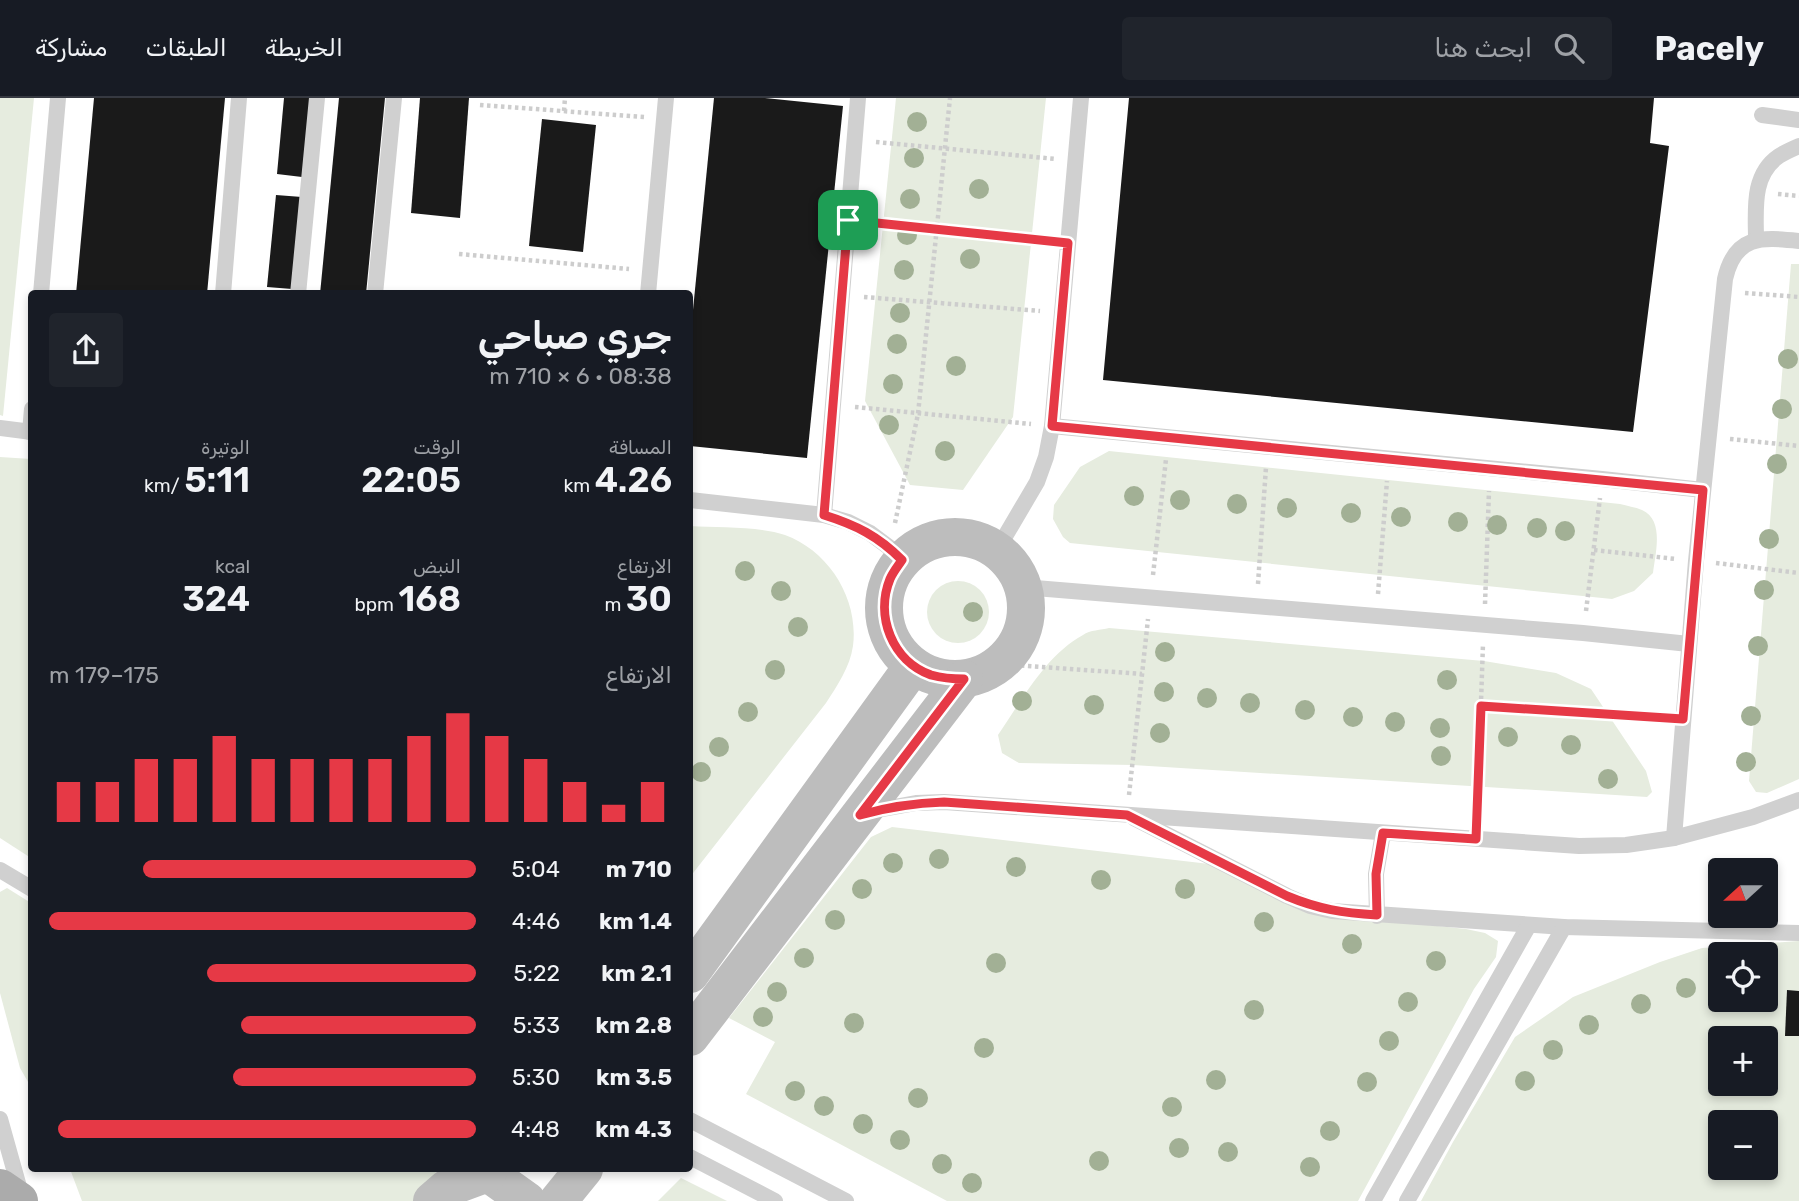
<!DOCTYPE html>
<html lang="ar">
<meta charset="utf-8">
<style>
:root{--surface:#171b24;--page:#20242c;--text:#f1f3f6;--muted:#9ea1a6;--line:#363941;--accent:#e63946}
body{margin:0;font-family:Rubik,"Noto Naskh Arabic",sans-serif;background:var(--page);color:var(--text);direction:rtl;height:100vh;display:flex;flex-direction:column;font-size:26px;white-space:nowrap}
*{box-sizing:border-box;margin:0}
p{font-size:23px;color:var(--muted)}
.icon{flex:none;width:38px;height:38px;fill:none;stroke:currentColor;stroke-width:2;stroke-linecap:round;stroke-linejoin:round}
.map{position:relative;flex:1;overflow:hidden;direction:ltr}
.details{position:absolute;left:28px;top:192px;width:665px;height:882px;display:flex;flex-direction:column;background:var(--surface);border-radius:7px;box-shadow:0 4px 10px #0003;direction:rtl}
.details>*{flex:none}
.needle{width:46px;rotate:249deg}
.fabs{position:absolute;left:1708px;top:760px;display:grid;gap:14px}
.fabs a{display:grid;place-items:center;width:70px;height:70px;border-radius:7px;background:var(--surface);box-shadow:0 4px 10px #0003;font-size:35px}
.pin{position:absolute;display:grid;place-items:center;width:60px;height:60px;color:#fff;margin:-30px;border-radius:14px;box-shadow:0 4px 10px #0006}
.round{display:grid;place-items:center;flex:none;width:74px;height:74px;border-radius:7px;background:var(--page)}
.head{display:flex;align-items:center;justify-content:space-between;height:119px;padding:0 21px}
h1{font-size:38px;font-weight:600;line-height:52px}
.metrics{display:grid;grid-template-columns:repeat(3,1fr);gap:10px;height:119px;padding:7px 21px}
.metrics div{display:grid;align-content:center}
.metrics b{font-size:35px;font-weight:600}
.metrics small{font-size:19px;font-weight:400}
.metrics p{font-size:19px}
.chart{height:196px;padding:14px 21px}
.chart p{display:flex;justify-content:space-between}
.chart svg{width:100%;height:126px;margin-top:7px;stroke:var(--accent);stroke-width:6}
ul{padding:0 21px;list-style:none;font-size:23px}
li{display:grid;grid-template-columns:112px 84px 1fr;align-items:center;height:52px}
li i{height:18px;border-radius:9px;background:var(--accent)}
header{display:flex;align-items:center;gap:42px;box-sizing:border-box;height:98px;padding:0 35px;background:var(--surface);border-bottom:2px solid var(--line)}
header strong{font-size:33px}
nav{display:flex;gap:38px;margin-inline-start:auto;font-size:24px}
.search{width:490px;height:63px;background:var(--page);display:flex;align-items:center;gap:18px;box-sizing:border-box;padding:0 24px;border-radius:7px;color:var(--muted);font-size:26px}
.map>svg:first-child{display:block}
</style>
<header>
<strong>Pacely</strong>
<div class="search"><svg class="icon" aria-label="search" viewBox="0 0 24 24"><circle cx="10" cy="10" r="6"/><path d="M15 15l6 6"/></svg>ابحث هنا</div>
<nav><a>الخريطة</a><a>الطبقات</a><a>مشاركة</a></nav>
</header>
<div class="map">
<svg width="1799" height="1103" viewBox="0 0 1799 1103">
<rect width="100%" height="100%" fill="#fff"/>
<g fill="#e6ecdf" fill-rule="evenodd">
<path d="M0,0H34L3,318L0,317Z"/>
<path d="M896,0H1046L1013,319L963,392L910,387L865,303Z"/>
<path d="M1791,166H1799V681L1767,695L1756,694L1749,683Z"/>
<path d="M1109,353L1620,406C1627,408 1635,409 1642,412C1665,422 1655,457 1653,475L1634,493L1612,501L1070,445L1063,439L1053,421L1054,407L1080,369Z"/>
<path d="M0,359L31,361V760L0,740Z"/>
<path d="M690,428C718,430 759,428 785,437C829,453 859,501 853,548C850,569 837,588 826,605L690,779Z"/>
<circle cx="958" cy="514" r="31"/>
<path d="M1109,530L1484,563L1556,575L1591,591L1646,673L1652,694L1647,699L1133,667L1019,665L1002,655L998,637C1021,603 1046,557 1083,537C1090,532 1101,532 1109,530Z"/>
<path d="M892,729L1218,767L1353,819L1466,831L1485,835L1498,843L1496,859L1474,891L1358,1103H947L746,996L775,944L729,920L871,739Z"/>
<path d="M7,790L31,805V989L20,970L0,895V794Z"/>
<path d="M1799,843V1103H1421L1453,1044L1515,939L1573,899L1660,864L1702,850ZM1720,856H1766V901H1720ZM1720,940H1766V985H1720ZM1720,1024H1766V1069H1720Z"/>
<path d="M70,1071H438L418,1103H82Z"/>
<path d="M681,1080L727,1103H658Z"/>
</g>
<g fill="#1a1a1a">
<path d="M94,0H225L207,196H76Z"/>
<path d="M284,0H310L302,79L277,76Z"/>
<path d="M339,0H385L366,196H320Z"/>
<path d="M420,0H469L460,120L411,115Z"/>
<path d="M714,0H765L843,8L807,360L690,348V242Z"/>
<path d="M1129,0H1654L1650,45L1669,48L1633,334L1103,282Z"/>
<path d="M542,21L596,27L583,154L529,148Z"/>
<path d="M276,97L302,99L292,191L267,189Z"/>
<path d="M1787,892L1799,893V938H1785Z"/>
</g>
<g fill="none" stroke-linecap="round" stroke-linejoin="round">
<g stroke="#cdcdcd" stroke-width="4.5" stroke-dasharray="3.5 3.5" stroke-linecap="butt">
<path d="M480,7L644,19"/>
<path d="M564,13L565,0"/>
<path d="M876,44L1056,61"/>
<path d="M1778,96L1799,98"/>
<path d="M870,124L1049,143"/>
<path d="M459,156L629,171"/>
<path d="M1745,195L1799,199"/>
<path d="M864,199L1040,213"/>
<path d="M855,309L1031,326"/>
<path d="M1730,341L1799,348"/>
<path d="M895,425L918,316L950,0"/>
<path d="M1594,452L1676,461"/>
<path d="M1716,465L1799,475"/>
<path d="M1153,477L1166,361"/>
<path d="M1258,486L1266,369"/>
<path d="M1378,496L1387,383"/>
<path d="M1485,506L1489,393"/>
<path d="M1586,513L1600,400"/>
<path d="M1000,566L1142,576"/>
<path d="M1481,608L1662,620"/>
<path d="M1129,697L1148,521"/>
<path d="M1477,720L1483,546"/>
</g>
<g stroke="#d0d0d0" stroke-width="16">
<path d="M1762,17L1799,22"/>
<path d="M1756,142C1756,113 1751,77 1779,58C1785,54 1792,51 1799,48"/>
<path d="M41,196L58,0"/>
<path d="M223,196L239,0"/>
<path d="M298,196L317,0"/>
<path d="M375,196L394,0"/>
<path d="M648,196L666,0"/>
<path d="M1052,328L1602,381L1703,392"/>
<path d="M0,330L32,334"/>
<path d="M30,334L32,311"/>
<path d="M690,402L824,417L848,424L870,435L890,450L902,462"/>
<path d="M824,417L858,0"/>
<path d="M997,452L1037,384L1046,359L1052,328L1081,0"/>
<path d="M1023,489L1583,535L1689,546"/>
<path d="M872,713L916,705L944,704L1579,748L1626,747L1674,740L1753,719L1799,702"/>
<path d="M1134,720L1287,798L1310,808L1332,813L1564,829L1799,835"/>
<path d="M1674,740L1696,463L1725,181C1735,137 1761,139 1799,143"/>
<path d="M0,772L32,791"/>
<path d="M1377,818L1376,776L1383,735"/>
<path d="M0,1021L21,1096"/>
<path d="M690,1022L846,1103"/>
<path d="M690,1059L775,1103"/>
<path d="M1373,1103L1529,827"/>
<path d="M1407,1103L1564,829"/>
</g>
<g stroke="#bdbdbd" stroke-width="38">
<circle cx="955" cy="510" r="71"/>
<path d="M690,876L913,568"/>
<path d="M690,939L964,581"/>
<path d="M488,1075L527,1103"/>
<path d="M432,1103L447,1090L488,1075"/>
<path d="M558,1103L584,1071"/>
</g>
<path stroke="#ababab" stroke-width="38" d="M0,1090L19,1103"/>
</g>
<g fill="#a2b095">
<circle cx="917" cy="24" r="10"/>
<circle cx="914" cy="60" r="10"/>
<circle cx="979" cy="91" r="10"/>
<circle cx="910" cy="101" r="10"/>
<circle cx="907" cy="137" r="10"/>
<circle cx="970" cy="161" r="10"/>
<circle cx="904" cy="172" r="10"/>
<circle cx="900" cy="215" r="10"/>
<circle cx="897" cy="246" r="10"/>
<circle cx="1788" cy="261" r="10"/>
<circle cx="956" cy="268" r="10"/>
<circle cx="893" cy="286" r="10"/>
<circle cx="1782" cy="311" r="10"/>
<circle cx="889" cy="327" r="10"/>
<circle cx="945" cy="353" r="10"/>
<circle cx="1777" cy="366" r="10"/>
<circle cx="1134" cy="398" r="10"/>
<circle cx="1180" cy="402" r="10"/>
<circle cx="1237" cy="406" r="10"/>
<circle cx="1287" cy="410" r="10"/>
<circle cx="1351" cy="415" r="10"/>
<circle cx="1401" cy="419" r="10"/>
<circle cx="1458" cy="424" r="10"/>
<circle cx="1497" cy="427" r="10"/>
<circle cx="1537" cy="430" r="10"/>
<circle cx="1565" cy="433" r="10"/>
<circle cx="1769" cy="441" r="10"/>
<circle cx="745" cy="473" r="10"/>
<circle cx="1764" cy="492" r="10"/>
<circle cx="781" cy="493" r="10"/>
<circle cx="973" cy="514" r="10"/>
<circle cx="798" cy="529" r="10"/>
<circle cx="1758" cy="548" r="10"/>
<circle cx="1165" cy="554" r="10"/>
<circle cx="775" cy="572" r="10"/>
<circle cx="1447" cy="582" r="10"/>
<circle cx="1164" cy="594" r="10"/>
<circle cx="1207" cy="600" r="10"/>
<circle cx="1022" cy="603" r="10"/>
<circle cx="1250" cy="605" r="10"/>
<circle cx="1094" cy="607" r="10"/>
<circle cx="1305" cy="612" r="10"/>
<circle cx="748" cy="614" r="10"/>
<circle cx="1751" cy="618" r="10"/>
<circle cx="1353" cy="619" r="10"/>
<circle cx="1395" cy="624" r="10"/>
<circle cx="1440" cy="630" r="10"/>
<circle cx="1160" cy="635" r="10"/>
<circle cx="1508" cy="639" r="10"/>
<circle cx="1571" cy="647" r="10"/>
<circle cx="719" cy="649" r="10"/>
<circle cx="1441" cy="658" r="10"/>
<circle cx="1746" cy="664" r="10"/>
<circle cx="701" cy="674" r="10"/>
<circle cx="1608" cy="681" r="10"/>
<circle cx="939" cy="761" r="10"/>
<circle cx="893" cy="765" r="10"/>
<circle cx="1016" cy="769" r="10"/>
<circle cx="1101" cy="782" r="10"/>
<circle cx="862" cy="791" r="10"/>
<circle cx="1185" cy="791" r="10"/>
<circle cx="835" cy="822" r="10"/>
<circle cx="1264" cy="824" r="10"/>
<circle cx="1352" cy="846" r="10"/>
<circle cx="804" cy="860" r="10"/>
<circle cx="1436" cy="863" r="10"/>
<circle cx="996" cy="865" r="10"/>
<circle cx="1686" cy="890" r="10"/>
<circle cx="777" cy="894" r="10"/>
<circle cx="1408" cy="904" r="10"/>
<circle cx="1641" cy="906" r="10"/>
<circle cx="1254" cy="912" r="10"/>
<circle cx="763" cy="919" r="10"/>
<circle cx="854" cy="925" r="10"/>
<circle cx="1589" cy="927" r="10"/>
<circle cx="1389" cy="943" r="10"/>
<circle cx="984" cy="950" r="10"/>
<circle cx="1553" cy="952" r="10"/>
<circle cx="1216" cy="982" r="10"/>
<circle cx="1525" cy="983" r="10"/>
<circle cx="1367" cy="984" r="10"/>
<circle cx="795" cy="993" r="10"/>
<circle cx="918" cy="1000" r="10"/>
<circle cx="824" cy="1008" r="10"/>
<circle cx="1172" cy="1009" r="10"/>
<circle cx="863" cy="1026" r="10"/>
<circle cx="1330" cy="1033" r="10"/>
<circle cx="900" cy="1042" r="10"/>
<circle cx="1179" cy="1050" r="10"/>
<circle cx="1228" cy="1054" r="10"/>
<circle cx="1099" cy="1063" r="10"/>
<circle cx="942" cy="1066" r="10"/>
<circle cx="1310" cy="1069" r="10"/>
<circle cx="972" cy="1085" r="10"/>
</g>
<g fill="none" stroke-linecap="round" stroke-linejoin="round">
<g stroke="#fff" stroke-width="14">
<path id="route" d="M848,122L1068,145L1052,328L1703,392L1683,621L1481,608L1476,741L1383,735L1376,776L1377,817C1343,815 1318,811 1287,798L1127,717L944,704C915,705 888,709 860,717L964,581C952,581 942,580 931,577C892,563 875,518 890,481C893,474 898,468 902,462C878,438 856,427 824,417Z"/>
</g>
<use href="#route" stroke="#e63946" stroke-width="9"/>
</g>
</svg>
<div class="fabs">
<a><svg class="needle" viewBox="-14 -14 28 28"><path d="M0-13l5 13h-10z" fill="#e53935"/><path d="M0 13l5-13h-10z" fill="#9ea1a6"/></svg></a>
<a><svg class="icon" aria-label="locate" viewBox="0 0 24 24"><circle cx="12" cy="12" r="6"/><path d="M12 2v4M12 18v4M2 12h4M18 12h4"/></svg></a>
<a>+</a>
<a>−</a>
</div>
<div class="pin" style="left:848px;top:122px;background:#1e9e55"><svg class="icon" aria-label="arrive" viewBox="0 0 24 24"><path d="M6 21V4h12l-3 4 3 4H6"/></svg></div>
<section class="details">
<div class="head"><div><h1>جري صباحي</h1><p>08:38 · 6 × 710 m</p></div><a class="round"><svg class="icon" aria-label="share" viewBox="0 0 24 24"><path d="M12 15V3M7 8l5-5 5 5M5 13v7h14v-7"/></svg></a></div>
<div class="metrics">
<div><p>المسافة</p><b>4.26<small> km</small></b></div>
<div><p>الوقت</p><b>22:05</b></div>
<div><p>الوتيرة</p><b>5:11<small> /km</small></b></div>
</div>
<div class="metrics">
<div><p>الارتفاع</p><b>30<small> m</small></b></div>
<div><p>النبض</p><b>168<small> bpm</small></b></div>
<div><p>kcal</p><b>324</b></div>
</div>
<div class="chart"><p><span>الارتفاع</span>175–179 m</p>
<svg viewBox="0 0 160 44" preserveAspectRatio="none"><path d="M5 44V30M15 44V30M25 44V22M35 44V22M45 44V14M55 44V22M65 44V22M75 44V22M85 44V22M95 44V14M105 44V6M115 44V14M125 44V22M135 44V30M145 44V38M155 44V30"/></svg>
</div>
<ul>
<li><b>710 m</b>5:04<i style="width:78%"></i></li>
<li><b>1.4 km</b>4:46<i style="width:100%"></i></li>
<li><b>2.1 km</b>5:22<i style="width:63%"></i></li>
<li><b>2.8 km</b>5:33<i style="width:55%"></i></li>
<li><b>3.5 km</b>5:30<i style="width:57%"></i></li>
<li><b>4.3 km</b>4:48<i style="width:98%"></i></li>
</ul>
</section>
</div>
